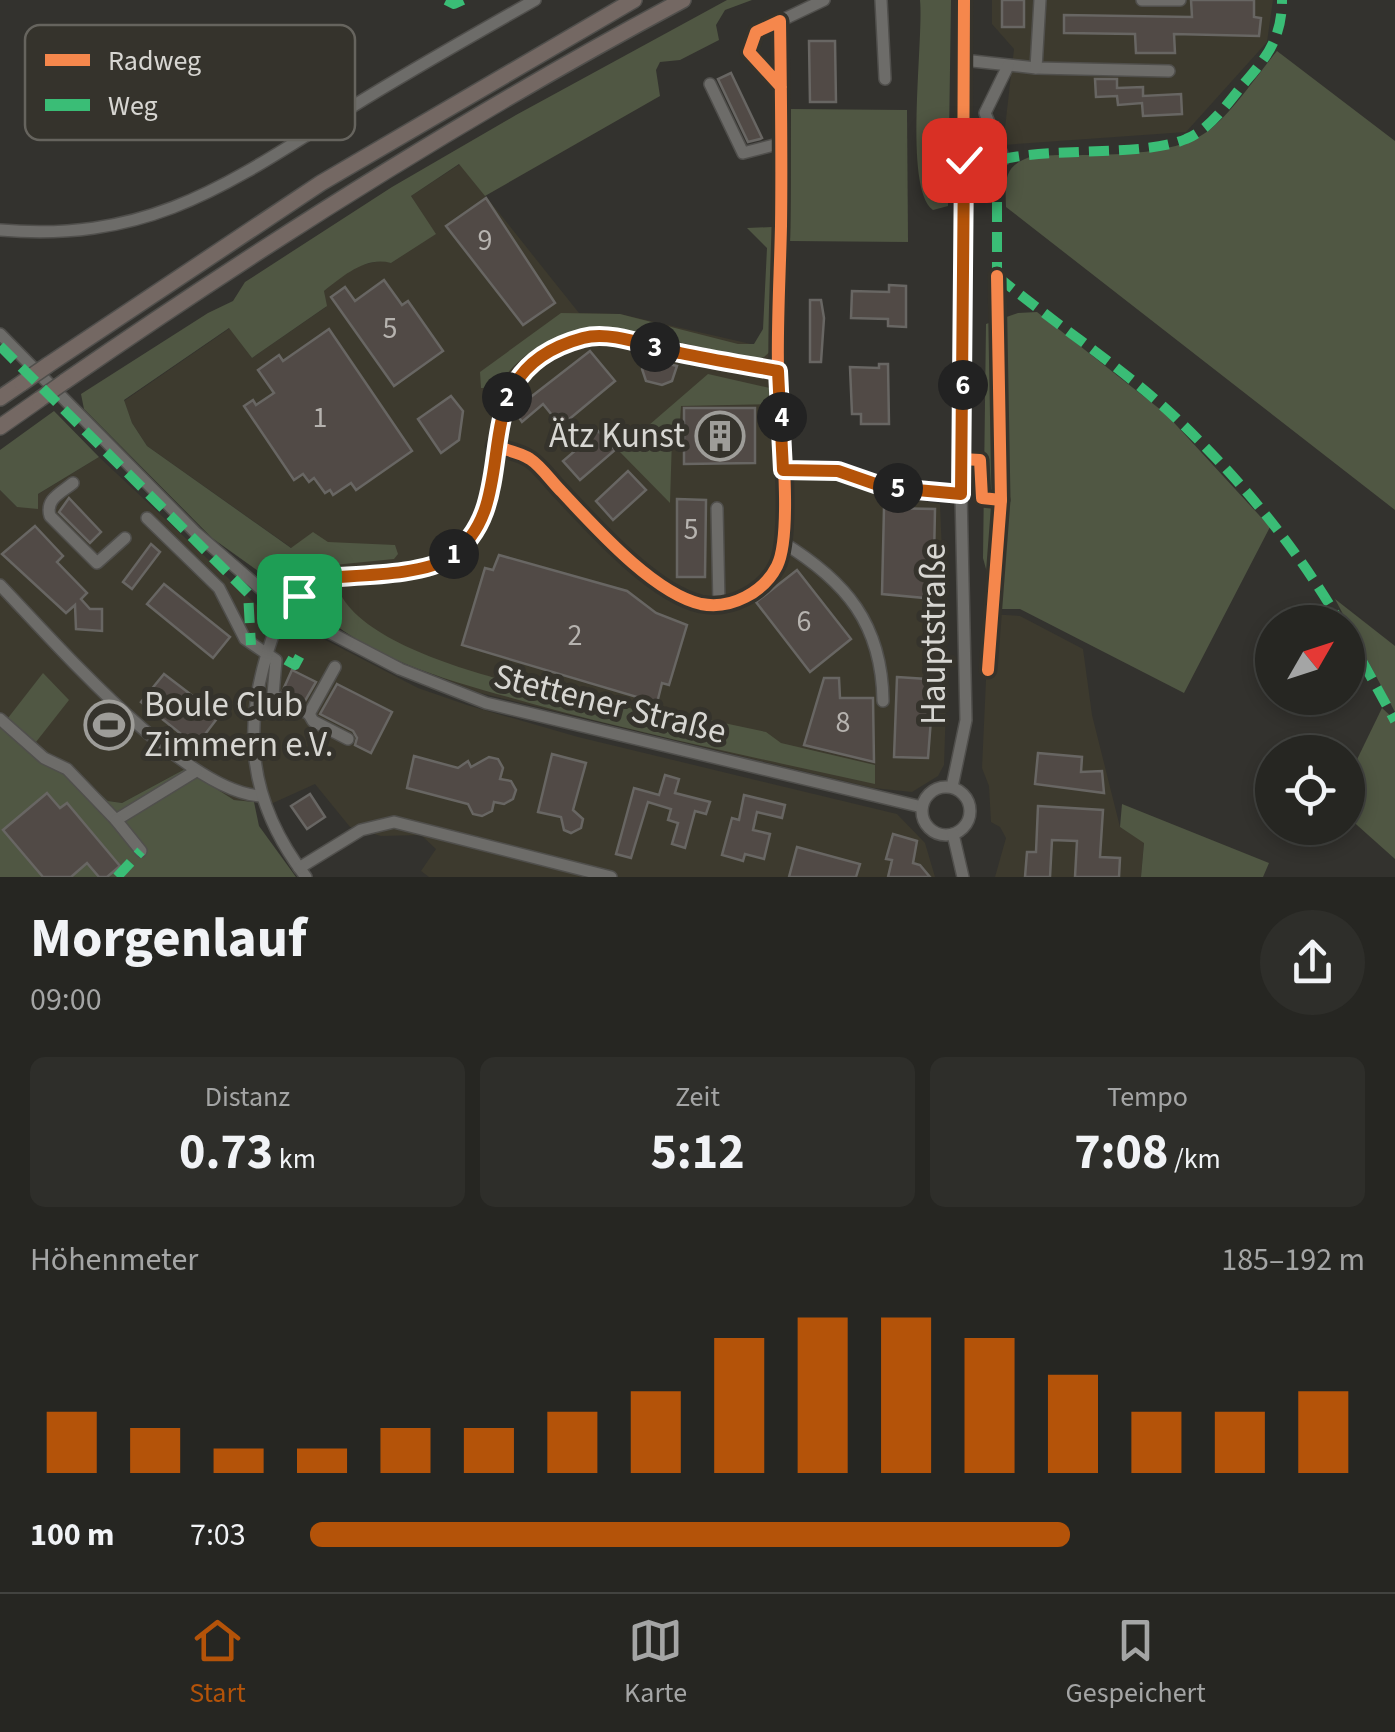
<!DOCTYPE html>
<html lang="de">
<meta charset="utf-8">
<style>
:root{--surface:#262622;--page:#2e2e2a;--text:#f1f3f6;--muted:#a4a5a5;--line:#424340;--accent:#b45309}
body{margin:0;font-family:"Source Sans 3",sans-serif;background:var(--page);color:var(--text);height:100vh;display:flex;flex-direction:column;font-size:38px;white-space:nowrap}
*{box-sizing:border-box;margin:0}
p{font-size:32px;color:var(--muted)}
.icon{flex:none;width:55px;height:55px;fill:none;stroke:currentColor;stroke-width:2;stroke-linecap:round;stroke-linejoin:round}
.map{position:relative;height:877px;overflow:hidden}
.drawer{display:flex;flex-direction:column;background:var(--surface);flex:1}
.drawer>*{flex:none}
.needle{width:65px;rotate:51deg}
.buttons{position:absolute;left:1255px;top:605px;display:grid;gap:20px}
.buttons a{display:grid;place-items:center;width:110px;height:110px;border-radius:50%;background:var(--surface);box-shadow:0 5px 15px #0003,0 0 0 2px var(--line);font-size:50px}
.pin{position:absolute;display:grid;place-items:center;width:85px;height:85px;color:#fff;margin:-42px;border-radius:20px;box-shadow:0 5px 15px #0006}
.km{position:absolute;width:50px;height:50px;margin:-25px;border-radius:50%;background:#222;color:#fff;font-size:28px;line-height:50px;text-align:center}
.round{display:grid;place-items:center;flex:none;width:105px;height:105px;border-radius:52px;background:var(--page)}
.head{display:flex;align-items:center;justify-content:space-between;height:170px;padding:0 30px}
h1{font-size:55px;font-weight:700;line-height:75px}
.stats{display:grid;grid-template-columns:repeat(3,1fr);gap:15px;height:170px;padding:10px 30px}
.stats div{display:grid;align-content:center;border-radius:15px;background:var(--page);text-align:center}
.stats b{font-size:50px;font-weight:700}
.stats small{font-size:28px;font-weight:400}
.stats p{font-size:28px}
.chart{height:280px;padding:20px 30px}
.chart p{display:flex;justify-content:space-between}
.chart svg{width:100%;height:180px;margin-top:10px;stroke:var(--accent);stroke-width:6}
ul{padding:0 30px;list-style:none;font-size:32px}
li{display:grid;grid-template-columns:160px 120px 1fr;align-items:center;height:75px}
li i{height:25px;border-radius:12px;background:var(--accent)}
.dock{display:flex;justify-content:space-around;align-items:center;height:140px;border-top:2px solid var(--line);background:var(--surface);font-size:28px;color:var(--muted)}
.dock a{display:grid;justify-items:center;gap:5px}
.dock .active{color:var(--accent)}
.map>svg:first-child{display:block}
</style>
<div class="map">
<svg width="1395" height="877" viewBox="0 0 1395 877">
<rect width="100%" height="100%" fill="#33322e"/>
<g fill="#3d3a2e">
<path d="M992,0H1273L1267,42L1186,132L1003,145L1014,49L992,24Z"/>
<path d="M460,164L579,313L620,314L773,349L775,476L826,477L889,495L940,504L947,674L944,765L938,776L912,792L873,788L480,693L405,663L321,614V590L327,585L317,566L147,446L132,423L124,401L230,328L252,358L326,307L324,291L352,267L384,260L391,263L435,234L411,196Z"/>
<path d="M99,457L259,607L263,621L275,631L291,636L303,632L316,635L418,688L467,705L578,737L897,814L925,843L935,877H429L421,871L436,849L421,835L381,836L350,827L315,784L273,803L254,802L234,800L185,769L122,803L108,801L78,773L0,725V490L17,507Z"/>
<path d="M989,614L1020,616L1083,649L1092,715L1120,827L1144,842L1141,877H995L1006,838L1000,827L991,822L989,786L982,768Z"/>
</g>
<g fill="#505743">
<path d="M727,0H752L725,10L716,25L719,40L680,60L660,62L656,70L660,96L485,196L459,164L411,196L436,234L391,263C366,256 343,276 324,291L327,306L252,358L229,328L124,400L132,423L147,446L291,548L313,532L328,542L395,545L398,554L394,559L324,566L294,579L268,578L212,538L84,409L81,394L208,313L233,301L245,282L392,187L516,115Z"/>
<path d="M920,0H951L948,206L933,210C903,188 924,41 920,0Z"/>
<path d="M1277,51L1395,141V510L1006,207C1005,178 1004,165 1033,156C1084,153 1174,162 1213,127C1237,106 1257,75 1277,51Z"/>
<path d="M791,109L907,110L908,242L790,241Z"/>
<path d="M772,227L773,349L764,357L755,359L605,326C557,331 524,348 496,388H481L480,372L561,313L620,314L738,344H754L763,329L767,248L747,228Z"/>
<path d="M1037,312L1166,414L1270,527L1184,693L1020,609H997L983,558L986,324L1018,313Z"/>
<path d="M708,374L770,388V404L681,406L679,435L672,438L670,503L619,451Z"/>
<path d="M54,411L99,457L38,494V509L17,507L0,490V450Z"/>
<path d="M322,586H337C363,664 583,698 658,714L672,712L766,732L781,743L875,765V784C761,759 646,735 533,704C459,683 368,662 313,605L314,594Z"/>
<path d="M1335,599L1395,646V712Z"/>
<path d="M43,673L69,700L36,742L8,718Z"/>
<path d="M1382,708L1395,720V859L1348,817V778Z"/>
<path d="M0,725L78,773L108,801L122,803L185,769L234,800L254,802L259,826L296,877H0Z"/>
<path d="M1122,804L1269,863L1263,877H1141L1144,843L1120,827Z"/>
</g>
<g fill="#514a46" stroke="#686663" stroke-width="2.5">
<rect x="1002" y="0" width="22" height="27"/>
<path d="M1191,0H1254V17L1261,18L1259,36L1174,34L1175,53H1136L1135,34L1064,33V15L1192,17Z"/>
<path d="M809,41H835L836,102H810Z"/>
<path d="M731,73L762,138L760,139L748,142L718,79Z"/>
<path d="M1095,79H1117V88L1143,87V96L1181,94L1182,114L1143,116L1142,103L1118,105L1117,96L1096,97Z"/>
<path d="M486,198L555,303L523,325L446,226Z"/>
<path d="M384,280L402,305L408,301L443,351L394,386L331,297L345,287L355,301Z"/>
<path d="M889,285L906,286V327L888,326V319L851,318L852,291L889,292Z"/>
<path d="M810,300H821L824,318L821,362H810Z"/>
<path d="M329,329L412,451L356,490L351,483L333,495L330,490L325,493L314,478L309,482L303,474L294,480L244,406L253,400L256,405L274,393L258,370L279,355L283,361Z"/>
<path d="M590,351L615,381L561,426L543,404L522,422L514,410Z"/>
<path d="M646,358L677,366L672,381L662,385L646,381L642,369Z"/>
<path d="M879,364H888L889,424H861V414H852L850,367L879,368Z"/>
<path d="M451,396L463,411L459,440L441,453L418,419Z"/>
<path d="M684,408H755V463L684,464Z"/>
<path d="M598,431L615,450L580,480L563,461Z"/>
<path d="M628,471L646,490L613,520L596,501Z"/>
<path d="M69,498L101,532L90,543L59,512Z"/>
<path d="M677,499L706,500L705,577H677Z"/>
<path d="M884,508L935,509L933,607L924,606V598L882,594Z"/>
<path d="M35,526L63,556L57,562L87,593L81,599L90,609H102V631L76,629L75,605L66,613L2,554Z"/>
<path d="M151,544L160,552L132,589L123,582Z"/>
<path d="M499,555L627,591L656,613L687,625L669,685L662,683L657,703L462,645L485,568L493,570Z"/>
<path d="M797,570L851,639L810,672L756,602Z"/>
<path d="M164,584L230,637L213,658L147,604Z"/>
<path d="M292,670L316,682L305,701L283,690Z"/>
<path d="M164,674L219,716L196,746L141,702Z"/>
<path d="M897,677L942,680L941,706H932L928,758L894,757Z"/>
<path d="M824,678H839L840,698H873L874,762L804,745Z"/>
<path d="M337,684L392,712L371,753L355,745L357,738L353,731L320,714Z"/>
<path d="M104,713L129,729L118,743L94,725Z"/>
<path d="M1038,753L1082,757L1081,772L1102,771L1104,793L1035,784Z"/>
<path d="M552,754L586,763L573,810L583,819L581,828L571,833L564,830L561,817L538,812Z"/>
<path d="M414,756L458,768L468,761L471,767L489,757L498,759L503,768L500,779L511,781L516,790L513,799L504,804L494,802L492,811L482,816L473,814L468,804L407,788Z"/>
<path d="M665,775L679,779L675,793L710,802L706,814L695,811L685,848L672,844L678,823L668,820L671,809L648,802L631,858L616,854L634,788L659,795Z"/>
<path d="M47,793L60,808L67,803L120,866L107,877H99L87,863L71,877H43L3,830Z"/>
<path d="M310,794L325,817L307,829L291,806Z"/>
<path d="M744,795L785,805L782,818L757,812L753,830L770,834L764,859L745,854L743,861L722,855L732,818L739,820Z"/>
<path d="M1038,806L1103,810L1100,857L1120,858L1119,877H1075L1077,841L1052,840L1050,877H1025L1027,852H1036Z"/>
<path d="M893,834L917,841L913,863L920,865L930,877H888L892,860L886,859Z"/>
<path d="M797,847L860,864L856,877H789Z"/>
</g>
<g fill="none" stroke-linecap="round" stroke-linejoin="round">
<g stroke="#504f4c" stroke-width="14">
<g id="minor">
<path d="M881,0L885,79"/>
<path d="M1142,0H1180"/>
<path d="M780,21L824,0"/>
<path d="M963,60L1036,68L1169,71"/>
<path d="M1036,68L1040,0"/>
<path d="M710,84L743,153L782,143"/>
<path d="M1004,159L985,113L1008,66"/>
<path d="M0,230C150,243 230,183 350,108C411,70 473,35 535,0"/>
<path d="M0,334L196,533L269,596"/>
<path d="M494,446C505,450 520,452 530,459C541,466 551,481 561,491C595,527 653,593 701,604C731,610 764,592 777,566C794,532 779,411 778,369C777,322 780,273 781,226C782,157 781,89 780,21L756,32L749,52L781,87"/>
<path d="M783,470L839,471L884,487L961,493"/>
<path d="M73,483C61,493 45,499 50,516L97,563L125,538"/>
<path d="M717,508L719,605"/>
<path d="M147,518L219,588L245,639L276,660L273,695L309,714L335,667"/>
<path d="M782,542C846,581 882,624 883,701"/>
<path d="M0,585C54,641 184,792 261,796"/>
<circle cx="284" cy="605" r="18"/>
<path d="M296,592C338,560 408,587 450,557C526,504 461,397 555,351C566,346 579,338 590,338C618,337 646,346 673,352C708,360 743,365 778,371"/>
<path d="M298,616L400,669L486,703L922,807"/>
<path d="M278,622C241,717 243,795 306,877"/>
<path d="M309,714L313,721L348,739"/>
<path d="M0,719L44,758L67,769L116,820L196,771"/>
<circle cx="946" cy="811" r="24"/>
<path d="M952,787L966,720L961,493L964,0"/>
<path d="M116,820L141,851"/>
<path d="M953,834L963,877"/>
<path d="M299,868L361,830L394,822L611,877"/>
</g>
</g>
<g stroke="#504f4c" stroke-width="18">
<g id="highway">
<path d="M48,365L321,183L634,0"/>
<path d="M64,382C264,244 469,114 683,0"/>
<path d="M0,398L22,383"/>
<path d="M0,427L40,399"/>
</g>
</g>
<use href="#minor" stroke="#6d6c69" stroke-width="11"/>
<use href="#highway" stroke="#746863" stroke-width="15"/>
<g stroke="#504f4c" stroke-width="18" stroke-linecap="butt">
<g id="highway-bridge">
<path d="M22,383L48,365"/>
<path d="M40,399L64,382"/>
</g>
</g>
<use href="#highway-bridge" stroke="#746863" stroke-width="15"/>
<g stroke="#3abd76" stroke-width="10" stroke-dasharray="20 10" stroke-linecap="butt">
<path d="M446,0L454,4L463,0"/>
<path d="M997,276C1056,325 1122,367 1177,419C1241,480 1296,547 1340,622"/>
<path d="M997,282V173L1004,159C1056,147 1144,157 1186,139C1211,129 1230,100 1246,81C1269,55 1282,35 1282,0"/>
<path d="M0,346L248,593L251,645"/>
<path d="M1348,635L1395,721"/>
<path d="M286,660L295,665L303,650"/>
<path d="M117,877L141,851"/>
</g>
<g stroke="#35332c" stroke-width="19">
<g id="cycleway">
<path d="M964,0L962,459L980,460L982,498L1001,500"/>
<path d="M494,446C505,450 520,452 530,459C541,466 551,481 561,491C595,527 653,593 701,604C731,610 764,592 777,566C794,532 779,411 778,369C777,322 780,273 781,226C782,157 781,89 780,21L756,32L749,52L781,87"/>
<path d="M988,670L1001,500L997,276"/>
</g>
</g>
<use href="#cycleway" stroke="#f5874c" stroke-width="12"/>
</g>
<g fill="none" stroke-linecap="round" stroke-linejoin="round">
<g stroke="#fff" stroke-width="20">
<path id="route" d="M299,596L296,592L323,578C355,575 424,576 450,557C532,499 452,373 583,338C612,330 651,348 680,353C713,360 745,365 778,371L783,470L838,471L884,487L961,494L964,160"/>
</g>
<use href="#route" stroke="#b45309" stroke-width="12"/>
</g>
<defs>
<g id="building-ring" transform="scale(2.5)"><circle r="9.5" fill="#35332c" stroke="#9e9d99" stroke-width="1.5"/><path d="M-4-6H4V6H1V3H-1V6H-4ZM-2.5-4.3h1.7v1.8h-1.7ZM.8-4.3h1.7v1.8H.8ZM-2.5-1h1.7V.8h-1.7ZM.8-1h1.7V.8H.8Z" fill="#9e9d99"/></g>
<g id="stadium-ring" transform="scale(2.5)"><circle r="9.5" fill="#35332c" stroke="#9e9d99" stroke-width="1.5"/><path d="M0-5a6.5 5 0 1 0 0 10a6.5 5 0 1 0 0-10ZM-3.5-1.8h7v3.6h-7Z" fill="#9e9d99"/></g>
</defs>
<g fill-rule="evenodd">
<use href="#building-ring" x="720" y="436"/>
<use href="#stadium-ring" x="109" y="725"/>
</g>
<g text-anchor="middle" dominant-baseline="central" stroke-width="10" stroke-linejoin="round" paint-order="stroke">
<g font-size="30" fill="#b6b3af">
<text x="485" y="240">9</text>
<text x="390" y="328">5</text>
<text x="320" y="417">1</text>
<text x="691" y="529">5</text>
<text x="804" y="621">6</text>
<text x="575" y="635">2</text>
<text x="843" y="722">8</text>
</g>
<g font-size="35" fill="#d7d6d2" stroke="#35332c" text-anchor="end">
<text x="685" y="436">Ätz Kunst</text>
<text x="144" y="705" text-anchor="start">Boule Club<tspan x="144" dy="40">Zimmern e.V.</tspan></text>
</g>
<g font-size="35" fill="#d7d6d2" stroke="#35332c">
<text transform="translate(934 634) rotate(-90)">Hauptstraße</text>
<text transform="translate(610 704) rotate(14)">Stettener Straße</text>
</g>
</g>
<rect x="25" y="25" width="330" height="115" rx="15" fill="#35332c" stroke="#66645e" stroke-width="2.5"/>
<rect x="45" y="54" width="45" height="12" fill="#f5874c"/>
<rect x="45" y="99" width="45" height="12" fill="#3abd76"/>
<g font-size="28" fill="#d7d6d2">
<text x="108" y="70">Radweg</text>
<text x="108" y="115">Weg</text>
</g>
</svg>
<div class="buttons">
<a><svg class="needle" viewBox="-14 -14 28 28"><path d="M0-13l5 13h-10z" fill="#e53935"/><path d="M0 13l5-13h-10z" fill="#a4a5a5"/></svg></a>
<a><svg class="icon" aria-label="locate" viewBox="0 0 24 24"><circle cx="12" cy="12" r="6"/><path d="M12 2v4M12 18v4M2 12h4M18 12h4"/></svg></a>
</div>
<div class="pin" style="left:299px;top:596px;background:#1e9e55"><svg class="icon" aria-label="arrive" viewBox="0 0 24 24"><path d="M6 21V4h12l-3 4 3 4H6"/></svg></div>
<div class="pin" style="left:964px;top:160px;background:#d93025"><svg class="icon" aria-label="check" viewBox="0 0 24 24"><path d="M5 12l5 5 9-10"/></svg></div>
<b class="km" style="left:454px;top:554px">1</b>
<b class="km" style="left:507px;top:397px">2</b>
<b class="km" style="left:655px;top:347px">3</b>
<b class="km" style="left:782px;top:417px">4</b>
<b class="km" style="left:898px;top:488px">5</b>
<b class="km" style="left:963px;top:385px">6</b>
</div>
<section class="drawer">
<div class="head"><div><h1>Morgenlauf</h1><p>09:00</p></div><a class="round"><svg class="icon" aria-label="share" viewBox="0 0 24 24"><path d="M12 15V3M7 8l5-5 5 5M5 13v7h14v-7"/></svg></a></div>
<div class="stats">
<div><p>Distanz</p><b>0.73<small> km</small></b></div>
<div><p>Zeit</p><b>5:12</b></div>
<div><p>Tempo</p><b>7:08<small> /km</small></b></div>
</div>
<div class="chart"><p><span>Höhenmeter</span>185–192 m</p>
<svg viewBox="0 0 160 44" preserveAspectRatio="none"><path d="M5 44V29M15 44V33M25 44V38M35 44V38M45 44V33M55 44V33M65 44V29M75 44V24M85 44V11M95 44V6M105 44V6M115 44V11M125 44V20M135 44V29M145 44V29M155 44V24"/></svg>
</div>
<ul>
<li><b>100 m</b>7:03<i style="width:72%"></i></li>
</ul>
</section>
<nav class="dock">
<a class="active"><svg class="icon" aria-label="home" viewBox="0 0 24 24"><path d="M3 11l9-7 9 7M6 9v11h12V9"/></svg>Start</a>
<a><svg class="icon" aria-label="map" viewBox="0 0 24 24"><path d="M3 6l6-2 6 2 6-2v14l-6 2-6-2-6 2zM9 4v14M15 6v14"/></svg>Karte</a>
<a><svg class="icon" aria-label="saved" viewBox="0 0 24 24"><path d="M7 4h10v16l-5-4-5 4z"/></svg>Gespeichert</a>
</nav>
